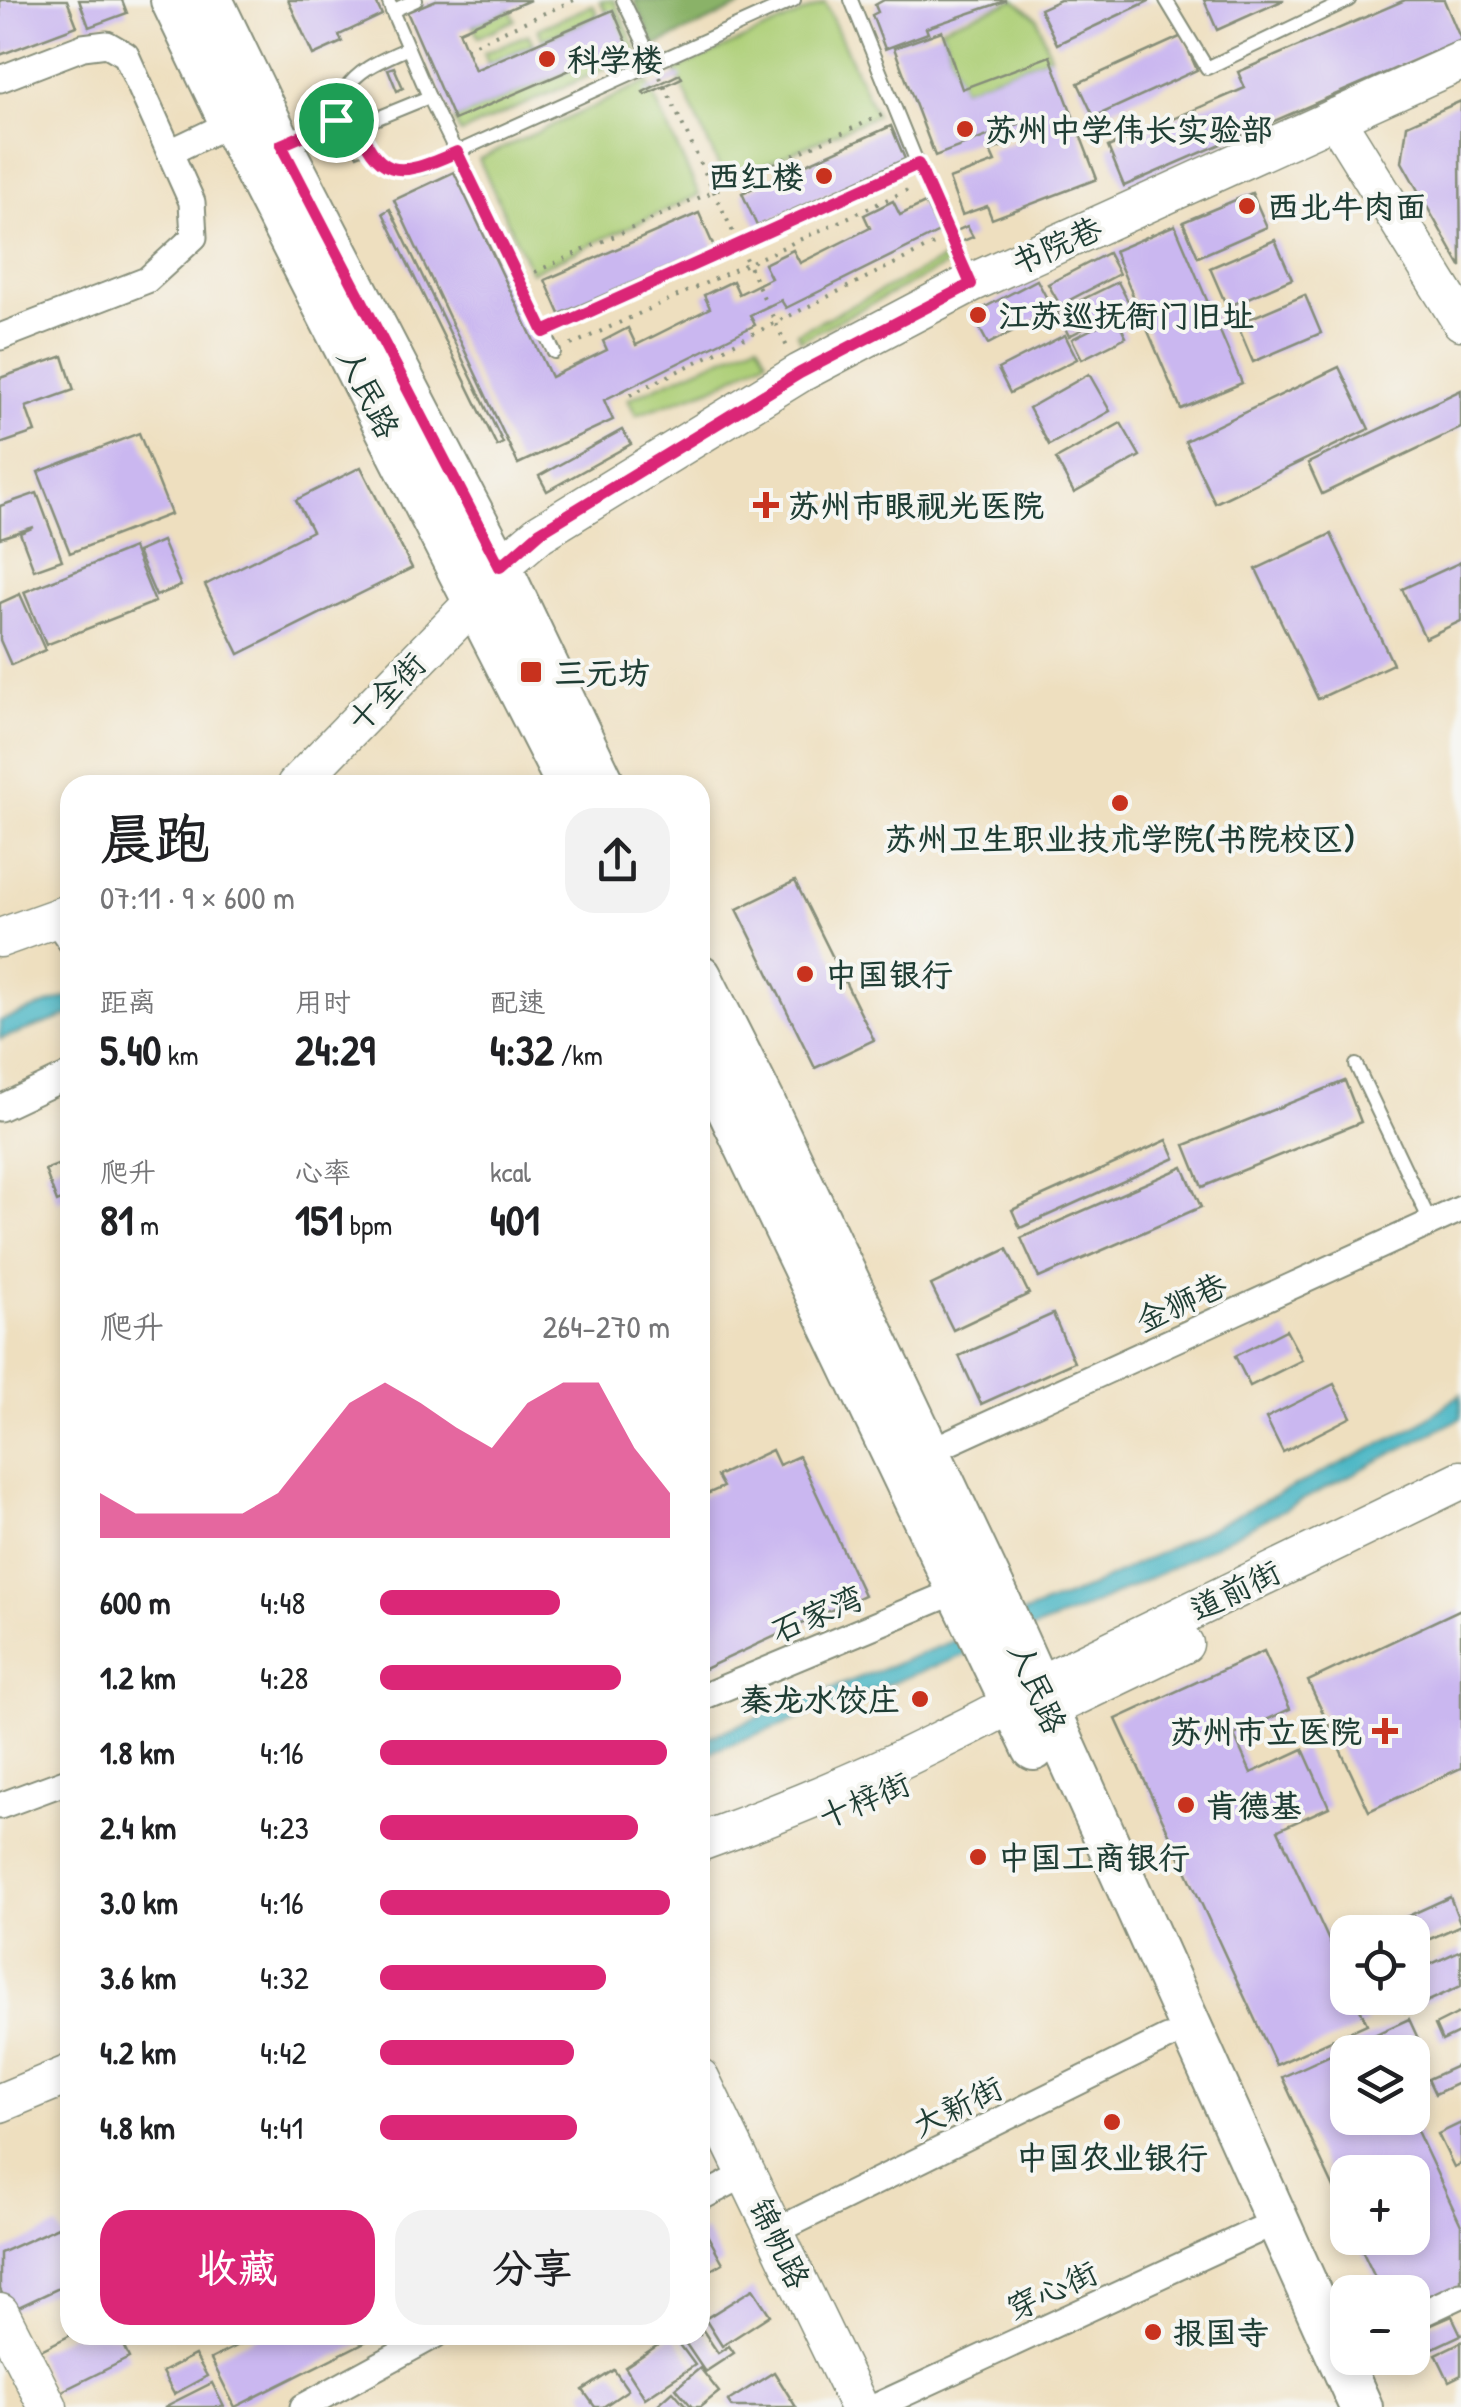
<!DOCTYPE html>
<html lang="zh">
<meta charset="utf-8">
<style>
:root{--surface:#fff;--page:#f2f2f2;--text:#202124;--muted:#757577;--accent:#db2777}
body{margin:0;font-family:"Patrick Hand","LXGW WenKai TC",sans-serif;background:var(--page);color:var(--text);height:100vh;display:flex;flex-direction:column;font-size:38px;white-space:nowrap}
*{box-sizing:border-box;margin:0}
p{font-size:32px;color:var(--muted)}
.icon{flex:none;width:55px;height:55px;fill:none;stroke:currentColor;stroke-width:2;stroke-linecap:round;stroke-linejoin:round}
.map{position:relative;flex:1;overflow:hidden}
.panel{position:absolute;left:60px;top:775px;width:650px;height:1570px;display:flex;flex-direction:column;background:var(--surface);border-radius:30px;box-shadow:0 5px 15px #0003}
.panel>*{flex:none}
.controls{position:absolute;left:1330px;top:1915px;display:grid;gap:20px}
.controls a{display:grid;place-items:center;width:100px;height:100px;border-radius:20px;background:var(--surface);box-shadow:0 5px 15px #0003;font-size:50px}
.pin{position:absolute;display:grid;place-items:center;width:85px;height:85px;color:#fff;margin:-42px;border:5px solid #fff;border-radius:50%;box-shadow:0 2px 10px #0007}
.round{display:grid;place-items:center;flex:none;width:105px;height:105px;border-radius:30px;background:var(--page)}
.head{display:flex;align-items:center;justify-content:space-between;height:170px;padding:0 40px}
h1{font-size:55px;font-weight:700;line-height:75px}
.stats{display:grid;grid-template-columns:repeat(3,1fr);gap:15px;height:170px;padding:10px 40px}
.stats div{display:grid;align-content:center}
.stats b{font-size:42px;font-weight:700}
.stats small{font-size:28px;font-weight:400}
.stats p{font-size:28px}
.chart{height:280px;padding:20px 40px}
.chart p{display:flex;justify-content:space-between}
.chart svg{width:100%;height:180px;margin-top:10px;fill:var(--accent);opacity:.7}
.action{display:flex;gap:20px;margin-top:auto;padding:20px 40px}
.action a{flex:1;height:115px;border-radius:30px;background:var(--accent);color:#fff;font-size:40px;font-weight:700;line-height:115px;text-align:center}
.action a+a{background:var(--page);color:var(--text)}
ul{padding:0 40px;list-style:none;font-size:32px}
li{display:grid;grid-template-columns:160px 120px 1fr;align-items:center;height:75px}
li i{height:25px;border-radius:12px;background:var(--accent)}
.map>svg:first-child{display:block}
</style>
<div class="map">
<svg width="1461" height="2407" viewBox="0 0 1461 2407">
<rect width="100%" height="100%" fill="#f6f6f2"/>
<filter id="ink" filterUnits="userSpaceOnUse"><feTurbulence type="fractalNoise" baseFrequency=".01" numOctaves="2"/><feDisplacementMap in="SourceGraphic" scale="20" xChannelSelector="R" yChannelSelector="G"/><feConvolveMatrix kernelMatrix="1 2 1 2 8 2 1 2 1" color-interpolation-filters="sRGB"/></filter>
<filter id="wash" filterUnits="userSpaceOnUse"><feTurbulence type="fractalNoise" baseFrequency=".0048" numOctaves="4" result="noise"/><feDisplacementMap in="SourceGraphic" scale="40" xChannelSelector="R" yChannelSelector="G"/><feGaussianBlur stdDeviation="2.25" result="paint"/><feColorMatrix in="noise" values="0 0 0 0 0 0 0 0 0 0 0 0 0 0 0 0 0 1.4 0 .05"/><feComposite in="paint" operator="in"/></filter>
<g filter="url(#wash)">
<rect width="100%" height="100%" fill="#eedfbf"/>
<g fill="#adcf77" stroke="#668656" stroke-width="2.5">
<path d="M614,0L638,54L460,133L454,120L627,45L600,1Z"/>
<path d="M1015,0L1037,18L1050,56L962,89L941,27Z"/>
<path d="M825,3L876,115L726,182L675,70Z"/>
<path d="M593,5L598,16L543,40L538,29Z"/>
<path d="M510,9L515,20L478,37L473,25Z"/>
<path d="M528,34L533,44L488,64L484,53Z"/>
<path d="M647,82L699,195L531,272L479,159Z"/>
<path d="M950,256L953,262L800,340L797,333Z"/>
<path d="M758,342L767,359L712,388L636,415L628,399Z"/>
</g>
<path fill="#8ab268" stroke="#54784e" stroke-width="2.5" d="M634,0H754L655,46Z"/>
<g fill="#49b6c4" stroke="#347a7c" stroke-width="2.5">
<path d="M70,996V1015L0,1039V1021Z"/>
<path d="M1461,1394V1418L1159,1574L1077,1612L700,1756V1740L1086,1589L1415,1427Z"/>
</g>
<g id="blocks">
<g fill="#cab7f0">
<path d="M0,0H67L77,26L0,55Z"/>
<path d="M79,0H122L127,13L89,27Z"/>
<path d="M288,0H375L382,15L339,35L342,42L313,55Z"/>
<path d="M436,0H530L459,31L475,70L613,10L628,45L454,120L407,12Z"/>
<path d="M884,0H1005V1L926,28L928,33L885,49L872,15L878,12L875,5Z"/>
<path d="M1060,0H1151L1057,44L1040,9Z"/>
<path d="M1204,0H1284L1217,30Z"/>
<path d="M1405,0H1444L1461,40L1124,186L1108,147L1245,88L1238,72Z"/>
<path d="M942,31L962,89L1050,56L1097,179L992,219L987,206L962,215L949,179L995,162L990,151L1030,136L1024,122L935,156L894,48Z"/>
<path d="M1182,36L1197,70L1094,117L1078,83Z"/>
<path d="M394,67L403,88L397,91L388,69Z"/>
<path d="M680,74L682,78L645,95L643,92Z"/>
<path d="M1461,101L1460,157L1461,267L1402,162L1407,125Z"/>
<path d="M351,117L367,152L357,156L340,122Z"/>
<path d="M891,126L905,159L757,226L742,193Z"/>
<path d="M454,172L551,377L607,350L603,341L628,328L636,345L710,308L704,295L733,281L739,294L771,278L764,264L793,250L800,263L870,228L864,215L893,201L900,215L925,203L939,232L786,308L781,300L750,315L755,325L604,400L613,420L518,464L394,200Z"/>
<path d="M1252,193L1267,227L1198,257L1183,222Z"/>
<path d="M390,209L503,443L497,446L383,213Z"/>
<path d="M699,213L714,247L560,314L545,280Z"/>
<path d="M1175,225L1242,383L1181,409L1114,251Z"/>
<path d="M967,226L973,237L961,242L956,231Z"/>
<path d="M1275,240L1292,279L1227,307L1210,268Z"/>
<path d="M1108,253L1119,274L1060,305L1048,284Z"/>
<path d="M1037,280L1053,310L988,344L972,314Z"/>
<path d="M1118,282L1130,305L1069,336L1057,312Z"/>
<path d="M1305,295L1321,333L1253,362L1237,324Z"/>
<path d="M1116,317L1126,337L1082,359L1072,339Z"/>
<path d="M1065,335L1077,359L1010,393L998,369Z"/>
<path d="M63,356L74,390L26,407L35,432L0,444V378Z"/>
<path d="M1339,367L1369,429L1215,503L1185,441Z"/>
<path d="M1089,374L1110,411L1049,445L1029,408Z"/>
<path d="M1461,390V428L1322,494L1308,463Z"/>
<path d="M1121,423L1140,456L1074,493L1056,459Z"/>
<path d="M622,430L631,444L547,491L539,476Z"/>
<path d="M139,433L171,514L70,553L38,472Z"/>
<path d="M361,467L412,568L239,654L205,585L312,531L296,500Z"/>
<path d="M37,493L62,560L34,570L20,533L34,527L0,538V506Z"/>
<path d="M1331,534L1393,664L1318,699L1256,569Z"/>
<path d="M162,541L181,586L156,596L137,552Z"/>
<path d="M133,548L155,602L46,645L24,592Z"/>
<path d="M1461,562V621L1425,638L1402,589Z"/>
<path d="M20,594L45,650L11,665L0,640V603Z"/>
<path d="M795,881L874,1040L815,1068L737,909Z"/>
<path d="M1345,1081L1361,1122L1202,1187L1185,1145Z"/>
<path d="M1167,1140L1175,1158L1020,1228L1012,1210Z"/>
<path d="M70,1160V1197L57,1202L45,1170Z"/>
<path d="M1183,1167L1201,1207L1039,1278L1021,1238Z"/>
<path d="M1007,1249L1029,1294L953,1330L931,1285Z"/>
<path d="M1053,1314L1074,1362L981,1404L959,1356Z"/>
<path d="M1286,1330L1302,1360L1250,1386L1235,1356Z"/>
<path d="M1334,1384L1351,1417L1283,1452L1266,1418Z"/>
<path d="M772,1450L779,1465L799,1456L864,1595L700,1671V1497L723,1487L717,1476Z"/>
<path d="M1461,1609V1768L1369,1811L1308,1681Z"/>
<path d="M1264,1651L1290,1709L1234,1735L1251,1773L1303,1749L1329,1807L1278,1830L1348,1982V1998H1355L1367,2024L1276,2065L1116,1719Z"/>
<path d="M1450,1897L1461,1925L1412,1947V1932H1373Z"/>
<path d="M1461,1950V1986L1405,2012L1398,1998H1412V1973Z"/>
<path d="M1461,2012V2032L1442,2041L1435,2025Z"/>
<path d="M1409,2019L1427,2058L1412,2065V2052H1348V2118H1411L1461,2225V2286L1412,2308V2292H1382L1356,2238H1412V2172H1348V2218L1282,2077Z"/>
<path d="M1461,2064V2082L1435,2094L1428,2079Z"/>
<path d="M1461,2123V2164L1454,2167L1438,2134Z"/>
<path d="M58,2227L70,2252V2283L10,2311L0,2289V2253Z"/>
<path d="M705,2231L723,2263L700,2276V2234Z"/>
<path d="M753,2289L770,2315L722,2346L705,2319Z"/>
<path d="M1452,2316L1461,2335L1431,2349L1422,2329Z"/>
<path d="M700,2326L718,2353L729,2346L734,2353L705,2372L680,2335H700Z"/>
<path d="M71,2335H118L129,2358L56,2394L35,2353Z"/>
<path d="M259,2335H379L235,2407L211,2359Z"/>
<path d="M673,2335L695,2365L645,2398L625,2367Z"/>
<path d="M1461,2342V2375L1449,2381L1436,2354Z"/>
<path d="M195,2355L207,2376L174,2394L162,2372Z"/>
<path d="M700,2368L719,2392L700,2407H692L676,2388Z"/>
<path d="M614,2370L628,2390L603,2407H595L583,2390Z"/>
<path d="M774,2372L796,2407H732L728,2401Z"/>
<path d="M212,2383L224,2407H164Z"/>
<path d="M673,2391L687,2407H655Z"/>
</g>
</g>
</g>
<g filter="url(#ink)">
<use href="#blocks" fill-opacity="0" stroke="#868e7a" stroke-width="2.5"/>
<g fill="none" stroke-linecap="round" stroke-linejoin="round">
<g stroke="#868e7a" stroke-width="16">
<g id="lane">
<path d="M388,0L392,11L416,0"/>
<path d="M623,0L654,64"/>
<path d="M851,0L925,182L969,278"/>
<path d="M1166,0L1207,68L1349,0"/>
<path d="M392,11L429,97L554,352"/>
<path d="M353,114L345,90C360,67 385,59 408,48"/>
<path d="M358,126L429,97"/>
<path d="M288,142L353,114C367,149 378,177 422,168L794,0"/>
<path d="M51,925L70,952"/>
<path d="M1356,1065L1431,1223"/>
</g>
</g>
<g stroke="#868e7a" stroke-width="29">
<g id="street">
<path d="M0,79L83,47L107,44L126,55L192,202L194,237L147,280L0,337"/>
<path d="M170,152L231,123"/>
<path d="M0,1108L70,1075"/>
<path d="M928,1452L1461,1209"/>
<path d="M700,1698L959,1590"/>
<path d="M0,1806L70,1780"/>
<path d="M700,2198L746,2174"/>
<path d="M774,2232L1167,2038"/>
<path d="M1412,2318L1461,2295"/>
<path d="M303,2407L435,2335"/>
<path d="M875,2407L1256,2231"/>
</g>
</g>
<g stroke="#868e7a" stroke-width="41">
<g id="secondary">
<path d="M1335,118L1461,321"/>
<path d="M296,785L476,600L500,567L540,533L800,373L971,283L1461,61"/>
<path d="M0,938L70,913"/>
<path d="M1024,1726L1047,1710L1184,1644"/>
<path d="M700,1842C783,1812 864,1779 943,1739C975,1723 1008,1708 1037,1686L1461,1480"/>
<path d="M700,2078L859,2407"/>
<path d="M0,2103L70,2074"/>
<path d="M0,2313L48,2407"/>
</g>
</g>
<g stroke="#868e7a" stroke-width="46">
<g id="primary">
<path d="M172,0L231,123L568,785"/>
<path d="M211,0L281,145L500,567L604,785"/>
<path d="M700,976L763,1101L997,1596L1361,2407"/>
<path d="M700,1050L1034,1749"/>
</g>
</g>
<g stroke="#868e7a" stroke-width="4" stroke-dasharray="2.5 8" stroke-linecap="butt">
<path d="M466,48L574,0"/>
<path d="M660,77L788,349"/>
<path d="M535,272L882,115"/>
<path d="M558,326L900,172"/>
<path d="M571,345L912,188"/>
<path d="M630,395L936,243"/>
</g>
<use href="#lane" stroke="#fff" stroke-width="12"/>
<use href="#street" stroke="#fff" stroke-width="25"/>
<use href="#secondary" stroke="#fff" stroke-width="38"/>
<use href="#primary" stroke="#fff" stroke-width="42"/>
</g>
</g>
<g fill="none" stroke-linecap="round" stroke-linejoin="round" filter="url(#ink)">
<g stroke="#fff" stroke-width="20">
<path id="route" d="M353,114C379,180 396,179 457,152L544,332L918,164L971,284L800,373L540,532L500,567L281,145Z"/>
</g>
<use href="#route" stroke="#db2777" stroke-width="12"/>
</g>
<g fill="#c8321e" stroke="#f6f6f2" stroke-width="4">
<circle cx="547" cy="59" r="10"/>
<circle cx="965" cy="129" r="10"/>
<circle cx="824" cy="176" r="10"/>
<circle cx="1247" cy="206" r="10"/>
<circle cx="978" cy="315" r="10"/>
<path d="M761 490h10v10h10v10h-10v10h-10v-10h-10v-10h10z"/>
<rect x="519" y="660" width="24" height="24" rx="5"/>
<circle cx="1120" cy="803" r="10"/>
<circle cx="805" cy="974" r="10"/>
<circle cx="920" cy="1699" r="10"/>
<path d="M1380 1716h10v10h10v10h-10v10h-10v-10h-10v-10h10z"/>
<circle cx="1186" cy="1805" r="10"/>
<circle cx="978" cy="1857" r="10"/>
<circle cx="1112" cy="2122" r="10"/>
<circle cx="1153" cy="2332" r="10"/>
</g>
<g text-anchor="middle" dominant-baseline="central" stroke-width="8" stroke-linejoin="round" paint-order="stroke">
<g font-size="32" font-weight="bold" fill="#1f3d34" stroke="#f6f6f2" text-anchor="start">
<text x="567" y="59">科学楼</text>
<text x="985" y="129">苏州中学伟长实验部</text>
<text x="804" y="176" text-anchor="end">西红楼</text>
<text x="1267" y="206">西北牛肉面</text>
<text x="998" y="315">江苏巡抚衙门旧址</text>
<text x="788" y="505">苏州市眼视光医院</text>
<text x="554" y="672">三元坊</text>
<text x="1120" y="838" text-anchor="middle">苏州卫生职业技术学院(书院校区)</text>
<text x="825" y="974">中国银行</text>
<text x="900" y="1699" text-anchor="end">秦龙水饺庄</text>
<text x="1362" y="1731" text-anchor="end">苏州市立医院</text>
<text x="1206" y="1805">肯德基</text>
<text x="998" y="1857">中国工商银行</text>
<text x="1112" y="2157" text-anchor="middle">中国农业银行</text>
<text x="1173" y="2332">报国寺</text>
</g>
<g font-size="32" fill="#1f3d34" stroke="#f6f6f2">
<text transform="translate(1056 245) rotate(-24)">书院巷</text>
<text transform="translate(369 393) rotate(63)">人民路</text>
<text transform="translate(386 692) rotate(-46)">十全街</text>
<text transform="translate(1181 1302) rotate(-25)">金狮巷</text>
<text transform="translate(1235 1590) rotate(-26)">道前街</text>
<text transform="translate(817 1614) rotate(-23)">石家湾</text>
<text transform="translate(1038 1688) rotate(66)">人民路</text>
<text transform="translate(864 1800) rotate(-23)">十梓街</text>
<text transform="translate(957 2106) rotate(-26)">大新街</text>
<text transform="translate(780 2243) rotate(64)">锦帆路</text>
<text transform="translate(1052 2290) rotate(-25)">穿心街</text>
</g>
</g>
</svg>
<div class="controls">
<a><svg class="icon" aria-label="locate" viewBox="0 0 24 24"><circle cx="12" cy="12" r="6"/><path d="M12 2v4M12 18v4M2 12h4M18 12h4"/></svg></a>
<a><svg class="icon" aria-label="layers" viewBox="0 0 24 24"><path d="M12 4l9 5-9 5-9-5zM3 14l9 5 9-5"/></svg></a>
<a>+</a>
<a>−</a>
</div>
<div class="pin" style="left:336px;top:120px;background:#1e9e55"><svg class="icon" aria-label="arrive" viewBox="0 0 24 24"><path d="M6 21V4h12l-3 4 3 4H6"/></svg></div>
<section class="panel">
<div class="head"><div><h1>晨跑</h1><p>07:11 · 9 × 600 m</p></div><a class="round"><svg class="icon" aria-label="share" viewBox="0 0 24 24"><path d="M12 15V3M7 8l5-5 5 5M5 13v7h14v-7"/></svg></a></div>
<div class="stats">
<div><p>距离</p><b>5.40<small> km</small></b></div>
<div><p>用时</p><b>24:29</b></div>
<div><p>配速</p><b>4:32<small> /km</small></b></div>
</div>
<div class="stats">
<div><p>爬升</p><b>81<small> m</small></b></div>
<div><p>心率</p><b>151<small> bpm</small></b></div>
<div><p>kcal</p><b>401</b></div>
</div>
<div class="chart"><p><span>爬升</span>264–270 m</p>
<svg viewBox="0 0 160 44" preserveAspectRatio="none"><path d="M0 44V33L10 38L20 38L30 38L40 38L50 33L60 22L70 11L80 6L90 11L100 17L110 22L120 11L130 6L140 6L150 22L160 33V44z"/></svg>
</div>
<ul>
<li><b>600 m</b>4:48<i style="width:62%"></i></li>
<li><b>1.2 km</b>4:28<i style="width:83%"></i></li>
<li><b>1.8 km</b>4:16<i style="width:99%"></i></li>
<li><b>2.4 km</b>4:23<i style="width:89%"></i></li>
<li><b>3.0 km</b>4:16<i style="width:100%"></i></li>
<li><b>3.6 km</b>4:32<i style="width:78%"></i></li>
<li><b>4.2 km</b>4:42<i style="width:67%"></i></li>
<li><b>4.8 km</b>4:41<i style="width:68%"></i></li>
</ul>
<div class="action"><a>收藏</a><a>分享</a></div>
</section>
</div>
